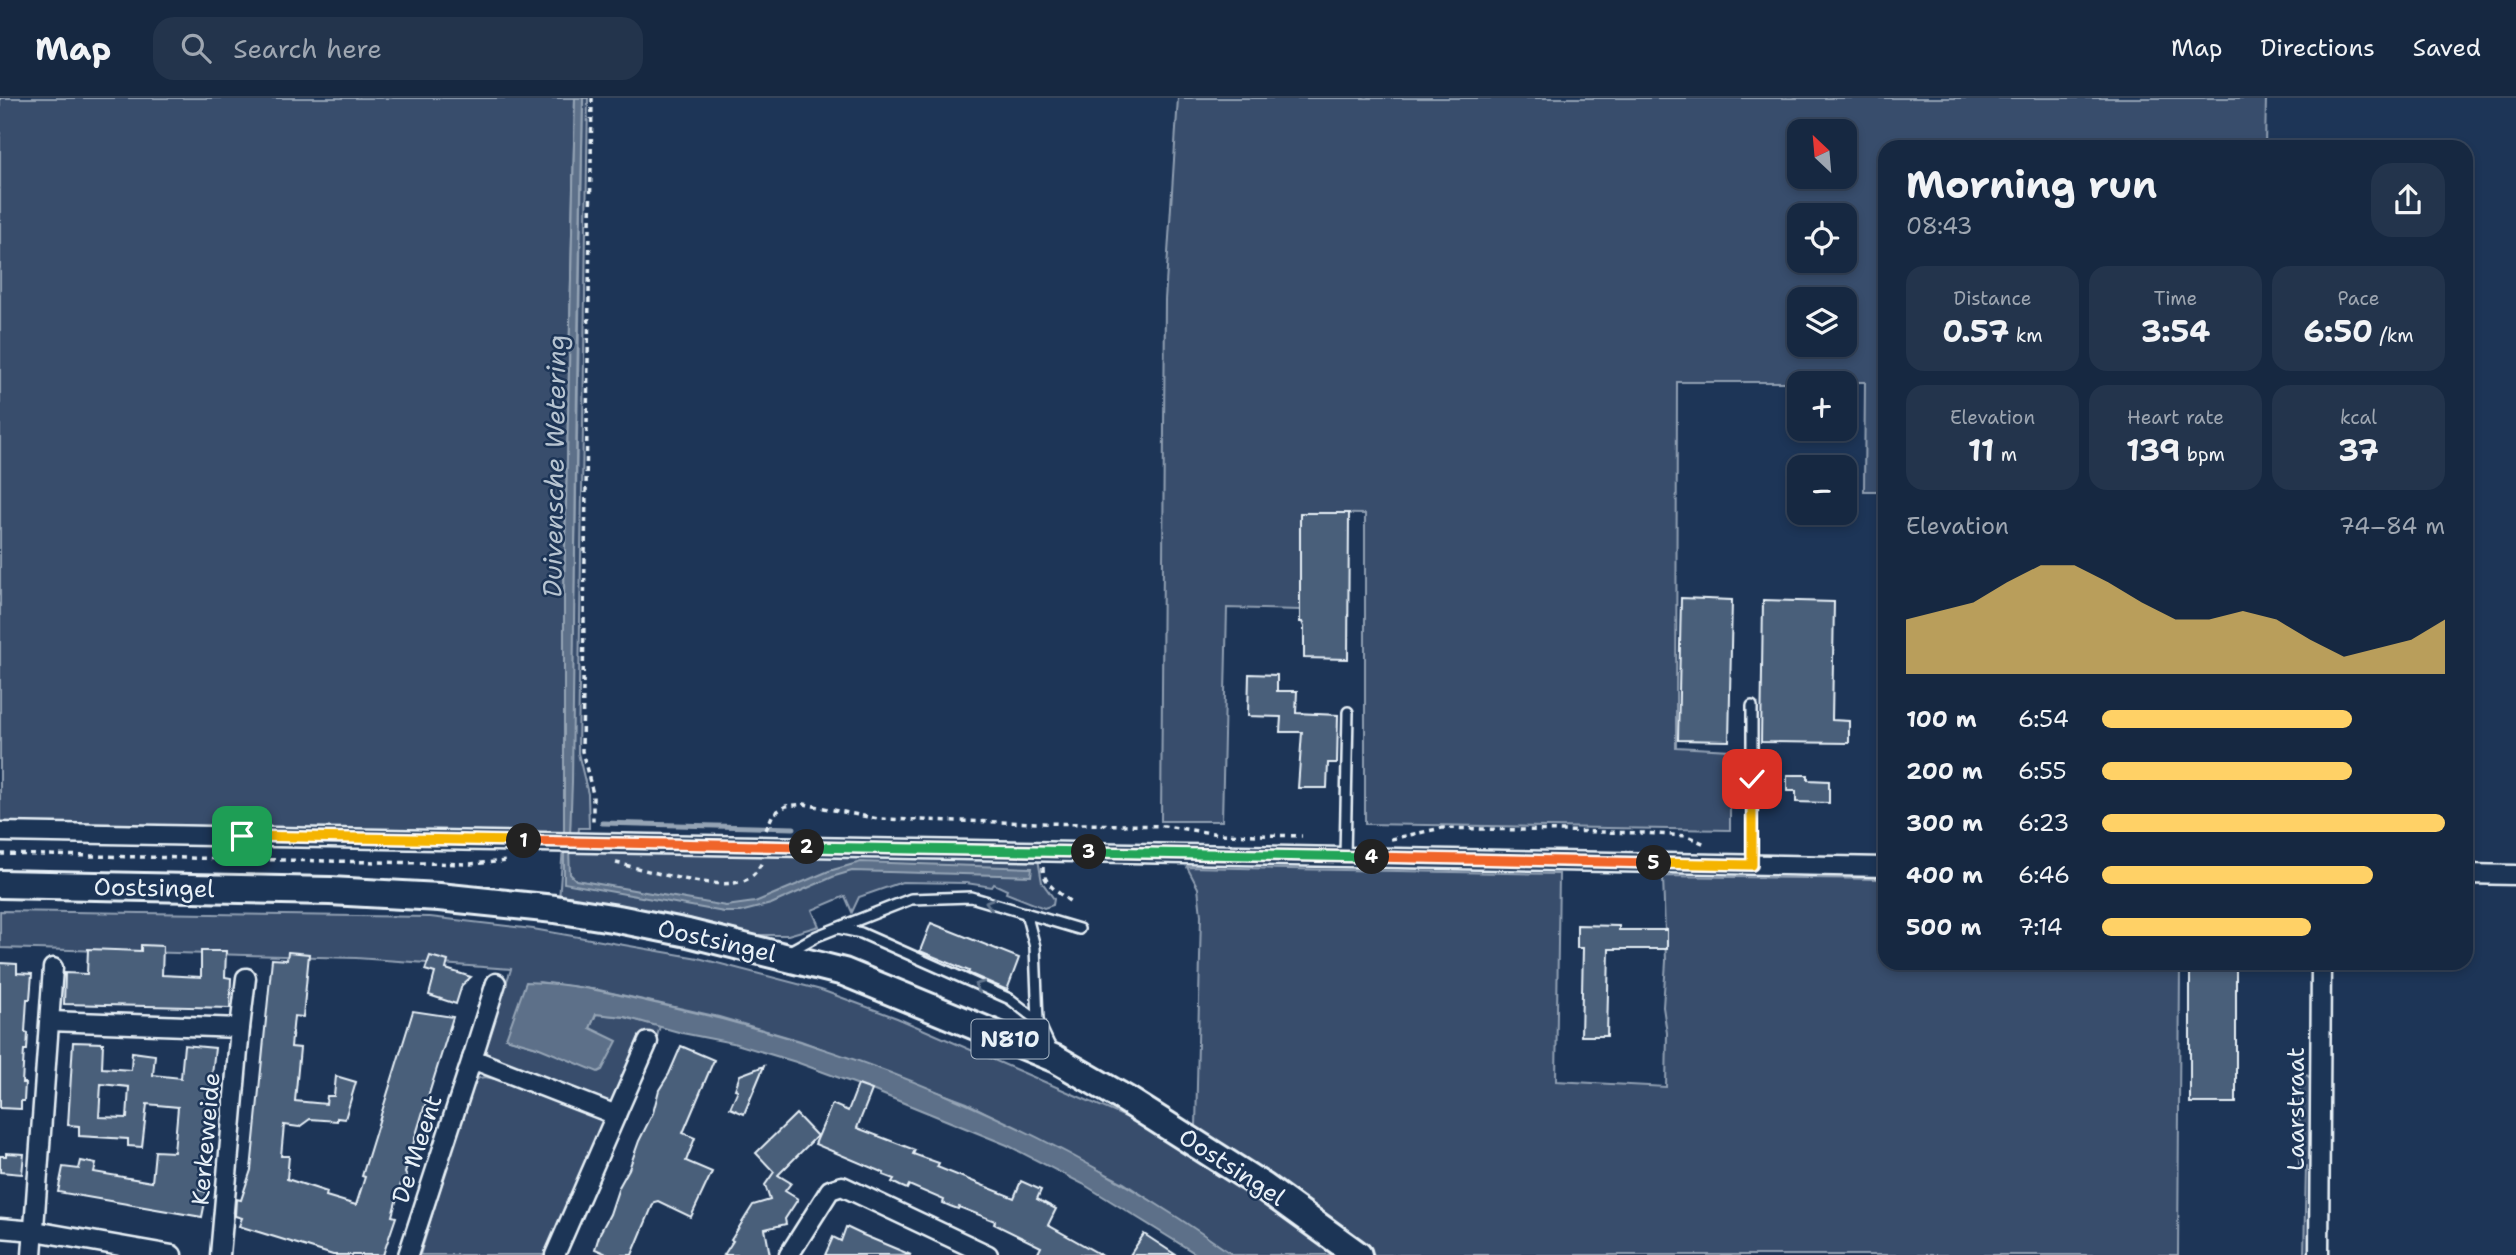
<!DOCTYPE html>
<meta charset="utf-8">
<style>
:root{--surface:#162841;--page:#23344c;--text:#f1f3f6;--muted:#9ea6b1;--line:#35445a;--accent:#ffd166}
body{margin:0;font-family:"Shantell Sans",sans-serif;background:var(--page);color:var(--text);height:100vh;display:flex;flex-direction:column;font-size:26px;white-space:nowrap}
*{box-sizing:border-box;margin:0}
p{font-size:23px;color:var(--muted)}
.icon{flex:none;width:38px;height:38px;fill:none;stroke:currentColor;stroke-width:2;stroke-linecap:round;stroke-linejoin:round}
.map{position:relative;flex:1;overflow:hidden}
.side{position:absolute;left:1878px;top:42px;width:595px;height:830px;display:flex;flex-direction:column;background:var(--surface);border-radius:21px;box-shadow:0 4px 10px #0003,0 0 0 2px var(--line)}
.side>*{flex:none}
.needle{width:46px;rotate:334deg}
.buttons{position:absolute;left:1787px;top:21px;display:grid;gap:14px}
.buttons a{display:grid;place-items:center;width:70px;height:70px;border-radius:14px;background:var(--surface);box-shadow:0 4px 10px #0003,0 0 0 2px var(--line);font-size:35px}
.pin{position:absolute;display:grid;place-items:center;width:60px;height:60px;color:#fff;margin:-30px;border-radius:14px;box-shadow:0 4px 10px #0006}
.km{position:absolute;width:35px;height:35px;margin:-18px;border-radius:50%;background:#222;color:#fff;font-size:19px;line-height:35px;text-align:center}
.round{display:grid;place-items:center;flex:none;width:74px;height:74px;border-radius:21px;background:var(--page)}
.overview{display:flex;align-items:center;justify-content:space-between;height:119px;padding:0 28px}
h1{font-size:38px;font-weight:700;line-height:52px}
.figures{display:grid;grid-template-columns:repeat(3,1fr);gap:10px;height:119px;padding:7px 28px}
.figures div{display:grid;align-content:center;border-radius:18px;background:var(--page);text-align:center}
.figures b{font-size:30px;font-weight:700}
.figures small{font-size:19px;font-weight:400}
.figures p{font-size:19px}
.chart{height:196px;padding:14px 28px}
.chart p{display:flex;justify-content:space-between}
.chart svg{width:100%;height:126px;margin-top:7px;fill:var(--accent);opacity:.7}
ul{padding:0 28px;list-style:none;font-size:23px}
li{display:grid;grid-template-columns:112px 84px 1fr;align-items:center;height:52px}
li i{height:18px;border-radius:9px;background:var(--accent)}
header{display:flex;align-items:center;gap:42px;box-sizing:border-box;height:98px;padding:0 35px;background:var(--surface);border-bottom:2px solid var(--line)}
header strong{font-size:33px}
nav{display:flex;gap:38px;margin-inline-start:auto;font-size:24px}
.search{width:490px;height:63px;background:var(--page);display:flex;align-items:center;gap:18px;box-sizing:border-box;padding:0 24px;border-radius:21px;color:var(--muted);font-size:26px}
.map>svg:first-child{display:block}
</style>
<header>
<strong>Map</strong>
<div class="search"><svg class="icon" aria-label="search" viewBox="0 0 24 24"><circle cx="10" cy="10" r="6"/><path d="M15 15l6 6"/></svg>Search here</div>
<nav><a>Map</a><a>Directions</a><a>Saved</a></nav>
</header>
<div class="map">
<svg width="2516" height="1157" viewBox="0 0 2516 1157">
<rect width="100%" height="100%" fill="#1d3557"/>
<filter id="ink" filterUnits="userSpaceOnUse"><feTurbulence type="fractalNoise" baseFrequency=".0143" numOctaves="2"/><feDisplacementMap in="SourceGraphic" scale="14" xChannelSelector="R" yChannelSelector="G"/><feConvolveMatrix kernelMatrix="1 2 1 2 8 2 1 2 1" color-interpolation-filters="sRGB"/></filter>
<g filter="url(#ink)">
<g fill="#374d6c" stroke="#909fb2" stroke-width="2" fill-rule="evenodd">
<path d="M0,0H575L564,497V736H570L583,0H588L578,655L588,696L589,730H579L578,739L207,728L0,725Z"/>
<path d="M1178,0H2266L2265,49H1885V393H1864L1865,284H1677L1676,649L1730,652V732L1365,726V416L1301,415L1300,512L1227,510L1222,723H1161L1165,202ZM1799,33H1844V79H1799ZM1799,117H1844V163H1799ZM1799,201H1844V247H1799Z"/>
<path d="M563,749L1038,761L1042,784L1054,801L1053,807L1044,810L1006,795L1007,792L994,786L992,789L966,785L902,784L859,799L852,814L845,798L812,812L819,828L788,837H756L559,802Z"/>
<path d="M1187,769L1559,776L1556,983L1666,989L1667,935L1663,909L1666,863L1663,778L1885,781V864L2180,865L2178,1157H1375L1196,1029L1201,817L1198,790Z"/>
<path d="M0,813L430,819L533,831L698,860L821,892L897,920L1151,1030L1239,1084L1339,1157H1233L1124,1085L967,1005L801,943L719,919L599,892L539,884L506,940L537,949L590,930L596,916L625,919L660,928L656,942L639,939L609,1010L488,960C478,935 504,897 511,871L356,860L0,850Z"/>
<path d="M2300,974L2308,978L2313,986V1157H2304L2306,1068L2299,1067Z"/>
<path d="M485,979C526,986 566,1003 602,1023V1027L549,1157H420L472,986L479,980Z"/>
</g>
<g fill="#5d7089" stroke="#95a4b5" stroke-width="2">
<path d="M575,0H583L577,287L572,684L570,737H564V497Z"/>
<path d="M564,751H569L570,776L576,782L726,808L755,804L829,773L861,764L1032,770L1031,778L852,773L835,778L771,806L740,814H724L564,785Z"/>
<path d="M526,884C575,885 624,898 672,909C872,954 1066,1038 1233,1157H1198L1083,1086L1007,1047L867,990L796,964L733,945L682,935L625,919L596,916L590,930L617,943L602,972L598,974L537,949L506,940Z"/>
</g>
<g fill="none" stroke-linecap="round" stroke-linejoin="round">
<path stroke="#95a4b5" stroke-width="5" d="M602,725L794,730"/>
</g>
<g fill="#495e7a" stroke="#e8f1f8" stroke-width="2" fill-rule="evenodd">
<path d="M1300,415H1349L1348,561L1304,560V529L1302,524H1300Z"/>
<path d="M1681,500L1732,502L1729,643L1678,642Z"/>
<path d="M1763,502L1834,504L1832,622L1849,623V645L1761,644Z"/>
<path d="M1249,576L1277,577V593H1297L1296,615L1338,617L1337,665H1328L1327,690H1298L1302,634H1280L1281,619L1248,618Z"/>
<path d="M1787,677H1808V682L1829,683V705L1796,704V693H1787Z"/>
<path d="M931,825L1019,860L1007,892L968,875L969,873L920,853Z"/>
<path d="M1577,827L1619,828V832H1667V851H1609L1607,938H1581L1583,850H1577Z"/>
<path d="M141,847L163,848L162,877L201,879V853H226L225,879L231,880L230,910L64,906L65,875L87,876L88,851L141,853Z"/>
<path d="M288,854L309,856L303,919L294,918L291,949L300,950L295,1003L326,1006L327,998H334L336,978L356,984L345,1021L337,1020V1023L310,1021L299,1029L284,1027L281,1058H289L287,1081L327,1094L326,1098L356,1107L365,1079L362,1078L413,913L453,919L428,999L430,1004L425,1007L412,1050L405,1075L407,1079L402,1082L400,1089L392,1118L396,1119L383,1157H333L239,1128L242,1120L235,1118L236,1101L241,1102L251,1072L272,861L287,862Z"/>
<path d="M430,858L448,863L446,871L471,879L462,887L456,906L429,897L435,875L425,872Z"/>
<rect x="2190" y="864" width="46" height="141"/>
<path d="M0,865L17,866V875L32,876L30,901H27L25,934L28,935L27,952H24L22,985H25L24,1003H21V1011L0,1010Z"/>
<path d="M73,944L103,945L102,970L131,972L132,954L155,957L153,977L181,980L184,947L215,950L199,1092L207,1094L202,1119L58,1094L63,1069L79,1071L81,1063L96,1066L94,1074L152,1084L155,1053L174,1054L178,1009L147,1006L142,1049L128,1048V1041L79,1038V1028L68,1027ZM101,986L129,989L127,1020L99,1019Z"/>
<path d="M681,948L714,962L683,1035L695,1040L686,1063L712,1074L691,1119L658,1103L654,1104L632,1157H609L595,1151L600,1135L610,1116L619,1089L629,1071L639,1043L653,1015L659,992L669,976Z"/>
<path d="M764,968L744,1016L730,1010L738,992L735,991L740,977Z"/>
<path d="M858,987L872,992L857,1030L915,1052L913,1056L939,1065L937,1069L1014,1100L1021,1083L1041,1092L1037,1101L1056,1111L1048,1127L1101,1157H1037L1041,1149L994,1126L995,1123L959,1109L958,1111L950,1108L943,1105L944,1102L909,1087L907,1091L900,1088L892,1084L894,1081L883,1077L884,1075L815,1046L832,1006L848,1013Z"/>
<path d="M796,1016L817,1038L778,1077L791,1085L785,1093L798,1101L785,1121L786,1126L765,1131L770,1157H724L733,1143L731,1142L753,1107L770,1102L765,1087L774,1074L756,1055Z"/>
<path d="M6,1055L24,1056L22,1076L0,1074V1058H6Z"/>
<path d="M846,1129L863,1137L911,1157H825L833,1139L841,1143Z"/>
<path d="M1144,1136L1176,1157H1130Z"/>
</g>
<g fill="none" stroke-linecap="round" stroke-linejoin="round">
<g stroke="#e8f1f8" stroke-width="14">
<g id="service">
<path d="M1752,608V767"/>
<path d="M1345,759L1348,614"/>
<path d="M1026,815L1035,849L1038,923L1052,953"/>
<path d="M838,830L861,835L1010,901L1038,923"/>
<path d="M788,854L817,838L911,801L971,799L1079,831"/>
</g>
</g>
<g stroke="#e8f1f8" stroke-width="23">
<g id="minor">
<path d="M0,734L1885,769"/>
<path d="M2466,776L2516,777"/>
<path d="M50,923L240,930L220,1157"/>
<path d="M240,930L246,880"/>
<path d="M472,961L496,885"/>
<path d="M616,1017L648,944"/>
<path d="M0,1130L35,1133L172,1157"/>
<path d="M32,1157L53,870"/>
<path d="M408,1157L472,961L616,1017L555,1157"/>
<path d="M789,1157L830,1092L842,1088L988,1157"/>
<path d="M2319,1157L2321,864"/>
</g>
</g>
<g stroke="#e8f1f8" stroke-width="32">
<path id="primary" d="M0,786L330,793L439,799L555,811L618,821L688,835L844,874L1056,961L1127,1002L1264,1089L1358,1157"/>
</g>
<g stroke="#e8f1f8" stroke-width="3.5" stroke-dasharray="5 5" stroke-linecap="butt">
<path d="M592,0L582,653L593,696V728"/>
<path d="M766,732L773,716L786,708L804,706L878,721L1164,728L1219,736L1302,738"/>
<path d="M1391,741L1442,730L1643,735L1687,738L1705,746"/>
<path d="M0,756L470,766L508,763"/>
<path d="M616,765C648,772 713,793 743,783C752,780 758,772 762,764"/>
<path d="M1043,769C1042,786 1061,796 1073,806"/>
</g>
<use href="#service" stroke="#1d3557" stroke-width="9"/>
<use href="#minor" stroke="#1d3557" stroke-width="18"/>
<use href="#primary" stroke="#1d3557" stroke-width="26"/>
</g>
<defs><path id="oneway-chevron" d="M-2-3.5L2.5 0L-2 3.5" fill="none" stroke-width="1.6" stroke-linecap="round" stroke-linejoin="round" transform="scale(1.75)"/></defs>
<g stroke="#64778f">
<use href="#oneway-chevron" transform="translate(990 805) rotate(-164)"/>
<use href="#oneway-chevron" transform="translate(979 888) rotate(-157)"/>
</g>
</g>
<g fill="none" stroke-linecap="round" stroke-linejoin="round" filter="url(#ink)">
<g stroke="#fff" stroke-width="14">
<path id="split-1" d="M242,738L524,743"/>
</g>
<g stroke="#fff" stroke-width="14">
<path id="split-2" d="M524,743L807,749"/>
</g>
<g stroke="#fff" stroke-width="14">
<path id="split-3" d="M807,749L1089,754"/>
</g>
<g stroke="#fff" stroke-width="14">
<path id="split-4" d="M1089,754L1372,759"/>
</g>
<g stroke="#fff" stroke-width="14">
<path id="split-5" d="M1372,759L1654,765"/>
</g>
<g stroke="#fff" stroke-width="14">
<path id="split-6" d="M1654,765L1752,767V681"/>
</g>
<use href="#split-1" stroke="#f5b400" stroke-width="9"/>
<use href="#split-2" stroke="#f0652b" stroke-width="9"/>
<use href="#split-3" stroke="#22a559" stroke-width="9"/>
<use href="#split-4" stroke="#22a559" stroke-width="9"/>
<use href="#split-5" stroke="#f0652b" stroke-width="9"/>
<use href="#split-6" stroke="#f5b400" stroke-width="9"/>
</g>
<g text-anchor="middle" dominant-baseline="central" stroke-width="5" stroke-linejoin="round" paint-order="stroke">
<rect fill="#1d3557" stroke="#abb9c8" stroke-width="2" x="971.5" y="921.5" width="77" height="39" rx="5"/>
<g font-size="23" font-weight="bold" fill="#e8f1f8">
<text x="1010" y="941">N810</text>
</g>
<g font-size="24" fill="#e8f1f8" stroke="#1d3557">
<text transform="translate(154 790) rotate(1)">Oostsingel</text>
<text transform="translate(717 843) rotate(13)">Oostsingel</text>
<text transform="translate(2296 1011) rotate(-90)">Laarstraat</text>
<text transform="translate(206 1041) rotate(-85)">Kerkeweide</text>
<text transform="translate(417 1051) rotate(-72)">De Meent</text>
<text transform="translate(1232 1069) rotate(33)">Oostsingel</text>
</g>
<g font-size="26" font-style="italic" fill="#b7c4d1" stroke="#1d3557">
<text transform="translate(554 368) rotate(-89)">Duivensche Wetering</text>
</g>
</g>
</svg>
<div class="buttons">
<a><svg class="needle" viewBox="-14 -14 28 28"><path d="M0-13l5 13h-10z" fill="#e53935"/><path d="M0 13l5-13h-10z" fill="#9ea6b1"/></svg></a>
<a><svg class="icon" aria-label="locate" viewBox="0 0 24 24"><circle cx="12" cy="12" r="6"/><path d="M12 2v4M12 18v4M2 12h4M18 12h4"/></svg></a>
<a><svg class="icon" aria-label="layers" viewBox="0 0 24 24"><path d="M12 4l9 5-9 5-9-5zM3 14l9 5 9-5"/></svg></a>
<a>+</a>
<a>−</a>
</div>
<div class="pin" style="left:242px;top:738px;background:#1e9e55"><svg class="icon" aria-label="arrive" viewBox="0 0 24 24"><path d="M6 21V4h12l-3 4 3 4H6"/></svg></div>
<div class="pin" style="left:1752px;top:681px;background:#d93025"><svg class="icon" aria-label="check" viewBox="0 0 24 24"><path d="M5 12l5 5 9-10"/></svg></div>
<b class="km" style="left:524px;top:743px">1</b>
<b class="km" style="left:807px;top:749px">2</b>
<b class="km" style="left:1089px;top:754px">3</b>
<b class="km" style="left:1372px;top:759px">4</b>
<b class="km" style="left:1654px;top:765px">5</b>
<section class="side">
<div class="overview"><div><h1>Morning run</h1><p>08:43</p></div><a class="round"><svg class="icon" aria-label="share" viewBox="0 0 24 24"><path d="M12 15V3M7 8l5-5 5 5M5 13v7h14v-7"/></svg></a></div>
<div class="figures">
<div><p>Distance</p><b>0.57<small> km</small></b></div>
<div><p>Time</p><b>3:54</b></div>
<div><p>Pace</p><b>6:50<small> /km</small></b></div>
</div>
<div class="figures">
<div><p>Elevation</p><b>11<small> m</small></b></div>
<div><p>Heart rate</p><b>139<small> bpm</small></b></div>
<div><p>kcal</p><b>37</b></div>
</div>
<div class="chart"><p><span>Elevation</span>74–84 m</p>
<svg viewBox="0 0 160 44" preserveAspectRatio="none"><path d="M0 44V25L10 22L20 19L30 12L40 6L50 6L60 12L70 19L80 25L90 25L100 22L110 25L120 32L130 38L140 35L150 32L160 25V44z"/></svg>
</div>
<ul>
<li><b>100 m</b>6:54<i style="width:73%"></i></li>
<li><b>200 m</b>6:55<i style="width:73%"></i></li>
<li><b>300 m</b>6:23<i style="width:100%"></i></li>
<li><b>400 m</b>6:46<i style="width:79%"></i></li>
<li><b>500 m</b>7:14<i style="width:61%"></i></li>
</ul>
</section>
</div>
